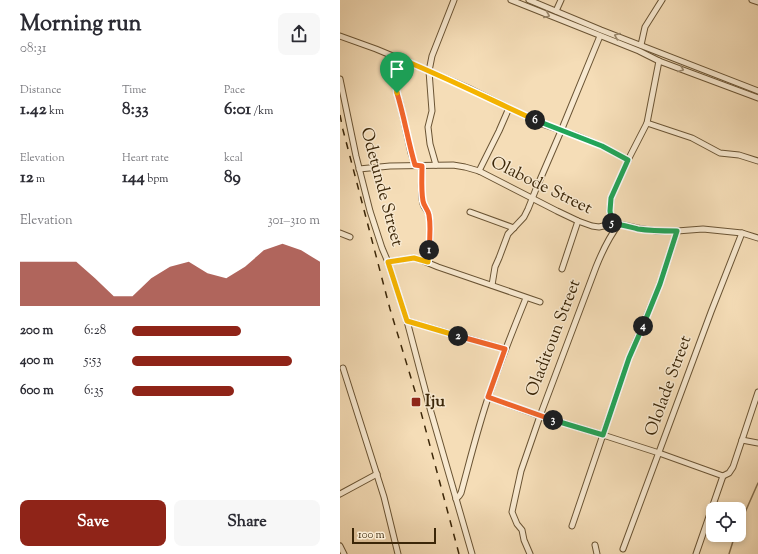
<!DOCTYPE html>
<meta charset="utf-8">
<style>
:root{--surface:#fff;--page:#f7f7f7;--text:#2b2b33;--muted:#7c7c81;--accent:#8f2418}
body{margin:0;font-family:"Sorts Mill Goudy",serif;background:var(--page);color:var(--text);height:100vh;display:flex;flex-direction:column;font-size:15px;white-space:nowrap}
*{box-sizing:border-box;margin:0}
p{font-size:13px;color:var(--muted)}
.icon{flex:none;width:22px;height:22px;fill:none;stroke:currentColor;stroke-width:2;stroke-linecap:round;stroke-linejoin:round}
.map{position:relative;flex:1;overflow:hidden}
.side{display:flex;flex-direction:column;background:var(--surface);width:340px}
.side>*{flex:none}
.controls{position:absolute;left:366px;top:502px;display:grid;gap:8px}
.controls a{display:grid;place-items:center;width:40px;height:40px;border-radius:8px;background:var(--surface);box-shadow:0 2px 6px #0003;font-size:20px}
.scale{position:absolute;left:12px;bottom:10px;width:84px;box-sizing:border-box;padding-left:4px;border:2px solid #3b2608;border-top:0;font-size:11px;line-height:14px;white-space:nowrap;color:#3b2608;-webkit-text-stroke:3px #f8e9d0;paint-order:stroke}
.pin{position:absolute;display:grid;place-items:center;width:34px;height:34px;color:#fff;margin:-41px -17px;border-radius:50% 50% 50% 0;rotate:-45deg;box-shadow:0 0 4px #0007}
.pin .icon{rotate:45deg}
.km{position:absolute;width:20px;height:20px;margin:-10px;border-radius:50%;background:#222;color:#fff;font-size:11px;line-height:20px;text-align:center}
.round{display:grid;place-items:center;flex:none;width:42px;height:42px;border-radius:8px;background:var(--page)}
.head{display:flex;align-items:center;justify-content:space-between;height:68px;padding:0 20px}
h1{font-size:22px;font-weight:700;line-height:30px}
.figures{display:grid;grid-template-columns:repeat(3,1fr);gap:6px;height:68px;padding:4px 20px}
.figures div{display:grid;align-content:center}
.figures b{font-size:17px;font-weight:700}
.figures small{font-size:11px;font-weight:400}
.figures p{font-size:11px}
.chart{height:112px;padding:8px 20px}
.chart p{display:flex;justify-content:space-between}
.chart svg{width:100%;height:72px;margin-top:4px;fill:var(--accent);opacity:.7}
.button{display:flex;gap:8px;margin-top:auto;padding:8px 20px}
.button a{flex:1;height:46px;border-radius:8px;background:var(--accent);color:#fff;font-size:16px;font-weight:700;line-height:46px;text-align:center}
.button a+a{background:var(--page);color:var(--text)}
ul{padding:0 20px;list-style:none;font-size:13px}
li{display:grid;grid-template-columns:64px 48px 1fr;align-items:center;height:30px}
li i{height:10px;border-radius:5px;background:var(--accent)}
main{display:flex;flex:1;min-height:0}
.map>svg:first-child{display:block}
</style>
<main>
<section class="side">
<div class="head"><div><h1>Morning run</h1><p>08:31</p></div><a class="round"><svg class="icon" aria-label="share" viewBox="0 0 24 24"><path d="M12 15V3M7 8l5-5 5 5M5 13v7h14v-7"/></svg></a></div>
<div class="figures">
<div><p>Distance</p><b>1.42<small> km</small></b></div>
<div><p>Time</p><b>8:33</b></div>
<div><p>Pace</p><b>6:01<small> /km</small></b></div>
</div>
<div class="figures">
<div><p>Elevation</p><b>12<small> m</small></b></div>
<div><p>Heart rate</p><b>144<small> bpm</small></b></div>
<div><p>kcal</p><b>89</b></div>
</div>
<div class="chart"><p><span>Elevation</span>301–310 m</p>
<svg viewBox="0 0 160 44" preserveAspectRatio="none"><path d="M0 44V17L10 17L20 17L30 17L40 27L50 38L60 38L70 27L80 20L90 17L100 24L110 27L120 20L130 10L140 6L150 10L160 17V44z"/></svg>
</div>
<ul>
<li><b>200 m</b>6:28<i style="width:58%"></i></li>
<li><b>400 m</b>5:53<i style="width:85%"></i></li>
<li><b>600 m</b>6:35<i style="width:54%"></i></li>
</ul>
<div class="button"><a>Save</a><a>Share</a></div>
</section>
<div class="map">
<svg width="418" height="554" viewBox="0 0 418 554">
<rect width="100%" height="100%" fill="#f5ddb7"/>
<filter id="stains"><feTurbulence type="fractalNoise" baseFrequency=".005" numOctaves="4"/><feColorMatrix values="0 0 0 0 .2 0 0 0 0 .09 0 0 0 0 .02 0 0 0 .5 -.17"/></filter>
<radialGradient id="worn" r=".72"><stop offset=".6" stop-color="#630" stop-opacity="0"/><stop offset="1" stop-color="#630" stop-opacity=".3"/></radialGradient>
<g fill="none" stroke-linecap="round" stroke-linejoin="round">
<g stroke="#856f4e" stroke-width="1.5">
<path d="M399,526L418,483"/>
<path d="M389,554L395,535"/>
</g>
<g stroke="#6a5434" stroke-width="7">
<g id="minor">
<path d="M171,0L299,51L319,61L418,98"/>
<path d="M189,0L261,30L418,91"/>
<path d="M412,0L418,2"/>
<path d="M216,11L221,0"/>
<path d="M0,36L36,49L89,71L128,88L202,124L235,135L262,146L288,160"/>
<path d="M301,45L305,27L322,0"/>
<path d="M56,57L55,78L57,93L60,103L71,153L75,165"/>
<path d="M0,79L16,156L30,211L42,248L48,262L67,321L91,412L132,554"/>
<path d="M307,123L352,138L380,153L399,155L418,161"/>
<path d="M96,165L90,144L88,127L92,111L89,71L92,56L114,0"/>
<path d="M82,166C82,178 80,192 83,204C84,208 88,210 89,215C92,230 89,247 88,262"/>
<path d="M19,169L50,166L113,165L125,167L139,171L217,211L238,221L252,226L259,227L272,224H279L297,228L316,231H337L363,229L402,233L418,238"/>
<path d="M139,171L159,131L169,108"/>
<path d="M130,212L174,228"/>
<path d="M272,224L270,211L271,198L288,160L307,123L319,61"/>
<path d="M0,233L10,237"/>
<path d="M48,262L74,258L81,260L98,267L200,302"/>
<path d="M222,269L238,221"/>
<path d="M152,285L155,267L159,258L168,234L184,217L188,209L196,189L221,131L260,36"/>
<path d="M67,321L165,349"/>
<path d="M3,368L44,497L58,554"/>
<path d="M148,397L200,416L263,435L319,453L383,476L389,473L393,467L418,392"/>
<path d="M402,440L418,443"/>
<path d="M0,494L37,474"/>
<path d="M116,499L119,496L121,493C130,460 138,427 149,395C160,362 173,330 186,298"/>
<path d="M232,526L289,358L320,284L337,231"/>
<path d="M255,545L257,554"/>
<path d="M0,546L4,554"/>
<path d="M283,549L371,312L402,233"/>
<path d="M190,554L184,540L182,530L177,524L172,512L181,471L200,416L256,267C262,252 269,237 279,224"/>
<path d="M356,554L383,476"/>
</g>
</g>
<use href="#minor" stroke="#f8e9d0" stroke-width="5"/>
<path stroke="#3b2608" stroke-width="1.5" stroke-dasharray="7 7" stroke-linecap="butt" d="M0,115L3,130L50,309L78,401L119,554"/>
</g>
<defs><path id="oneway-chevron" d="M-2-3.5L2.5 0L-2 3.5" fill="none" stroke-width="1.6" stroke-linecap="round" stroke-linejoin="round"/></defs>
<g stroke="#9a886c">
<use href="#oneway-chevron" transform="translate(207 15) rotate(22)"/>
<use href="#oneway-chevron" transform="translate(277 36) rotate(-159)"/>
<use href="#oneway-chevron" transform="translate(341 69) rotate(21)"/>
</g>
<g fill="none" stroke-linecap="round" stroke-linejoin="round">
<g stroke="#fff" stroke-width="8">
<path id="split-1" d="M57,93C64,116 68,141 75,165L82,166C82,177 81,190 83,201C84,207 88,209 89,215C91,226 90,238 89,250"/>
</g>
<g stroke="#fff" stroke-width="8">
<path id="split-2" d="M89,250L88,262L74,258L48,262L67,321L118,336"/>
</g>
<g stroke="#fff" stroke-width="8">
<path id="split-3" d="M118,336L165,349L148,397L213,420"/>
</g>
<g stroke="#fff" stroke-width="8">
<path id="split-4" d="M213,420L263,435L289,358L303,326"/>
</g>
<g stroke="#fff" stroke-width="8">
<path id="split-5" d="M272,223V224C281,224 289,227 298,229C311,231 323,231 337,231L320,284L303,326"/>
</g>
<g stroke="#fff" stroke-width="8">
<path id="split-6" d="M195,120L262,146L288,160L271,198L270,211L272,223"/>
</g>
<g stroke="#fff" stroke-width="8">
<path id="split-7" d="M57,93L55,78L56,57C103,76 149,99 195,120"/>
</g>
<use href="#split-1" stroke="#f0652b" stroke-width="5"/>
<use href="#split-2" stroke="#f5b400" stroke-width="5"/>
<use href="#split-3" stroke="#f0652b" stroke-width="5"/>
<use href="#split-4" stroke="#22a559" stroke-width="5"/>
<use href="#split-5" stroke="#22a559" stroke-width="5"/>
<use href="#split-6" stroke="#22a559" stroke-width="5"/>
<use href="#split-7" stroke="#f5b400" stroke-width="5"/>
</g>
<rect fill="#8f2418" stroke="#f8e9d0" stroke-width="1.5" x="71" y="397" width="10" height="10" rx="2"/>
<g text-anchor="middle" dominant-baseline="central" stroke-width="3" stroke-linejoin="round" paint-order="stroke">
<g font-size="17" fill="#3b2608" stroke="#f8e9d0">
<text transform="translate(201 186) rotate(26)">Olabode Street</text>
<text transform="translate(41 187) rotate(75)">Odetunde Street</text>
<text transform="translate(214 338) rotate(-69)">Oladitoun Street</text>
<text transform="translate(329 386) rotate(-70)">Ololade Street</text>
</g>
<g font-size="17" font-weight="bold" fill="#3b2608" stroke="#f8e9d0" text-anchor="start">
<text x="85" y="402">Iju</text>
</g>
</g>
<rect width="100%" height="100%" filter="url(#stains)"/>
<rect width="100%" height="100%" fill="url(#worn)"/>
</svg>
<div class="controls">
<a><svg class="icon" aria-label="locate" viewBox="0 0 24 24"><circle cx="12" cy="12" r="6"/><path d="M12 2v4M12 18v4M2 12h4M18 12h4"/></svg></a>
</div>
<div class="scale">100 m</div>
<div class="pin" style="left:57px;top:93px;background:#1e9e55"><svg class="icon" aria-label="arrive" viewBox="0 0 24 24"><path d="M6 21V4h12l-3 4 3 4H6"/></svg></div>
<b class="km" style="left:89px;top:250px">1</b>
<b class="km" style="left:118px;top:336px">2</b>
<b class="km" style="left:213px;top:420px">3</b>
<b class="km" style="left:303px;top:326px">4</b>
<b class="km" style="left:272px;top:223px">5</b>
<b class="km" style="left:195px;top:120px">6</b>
</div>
</main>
